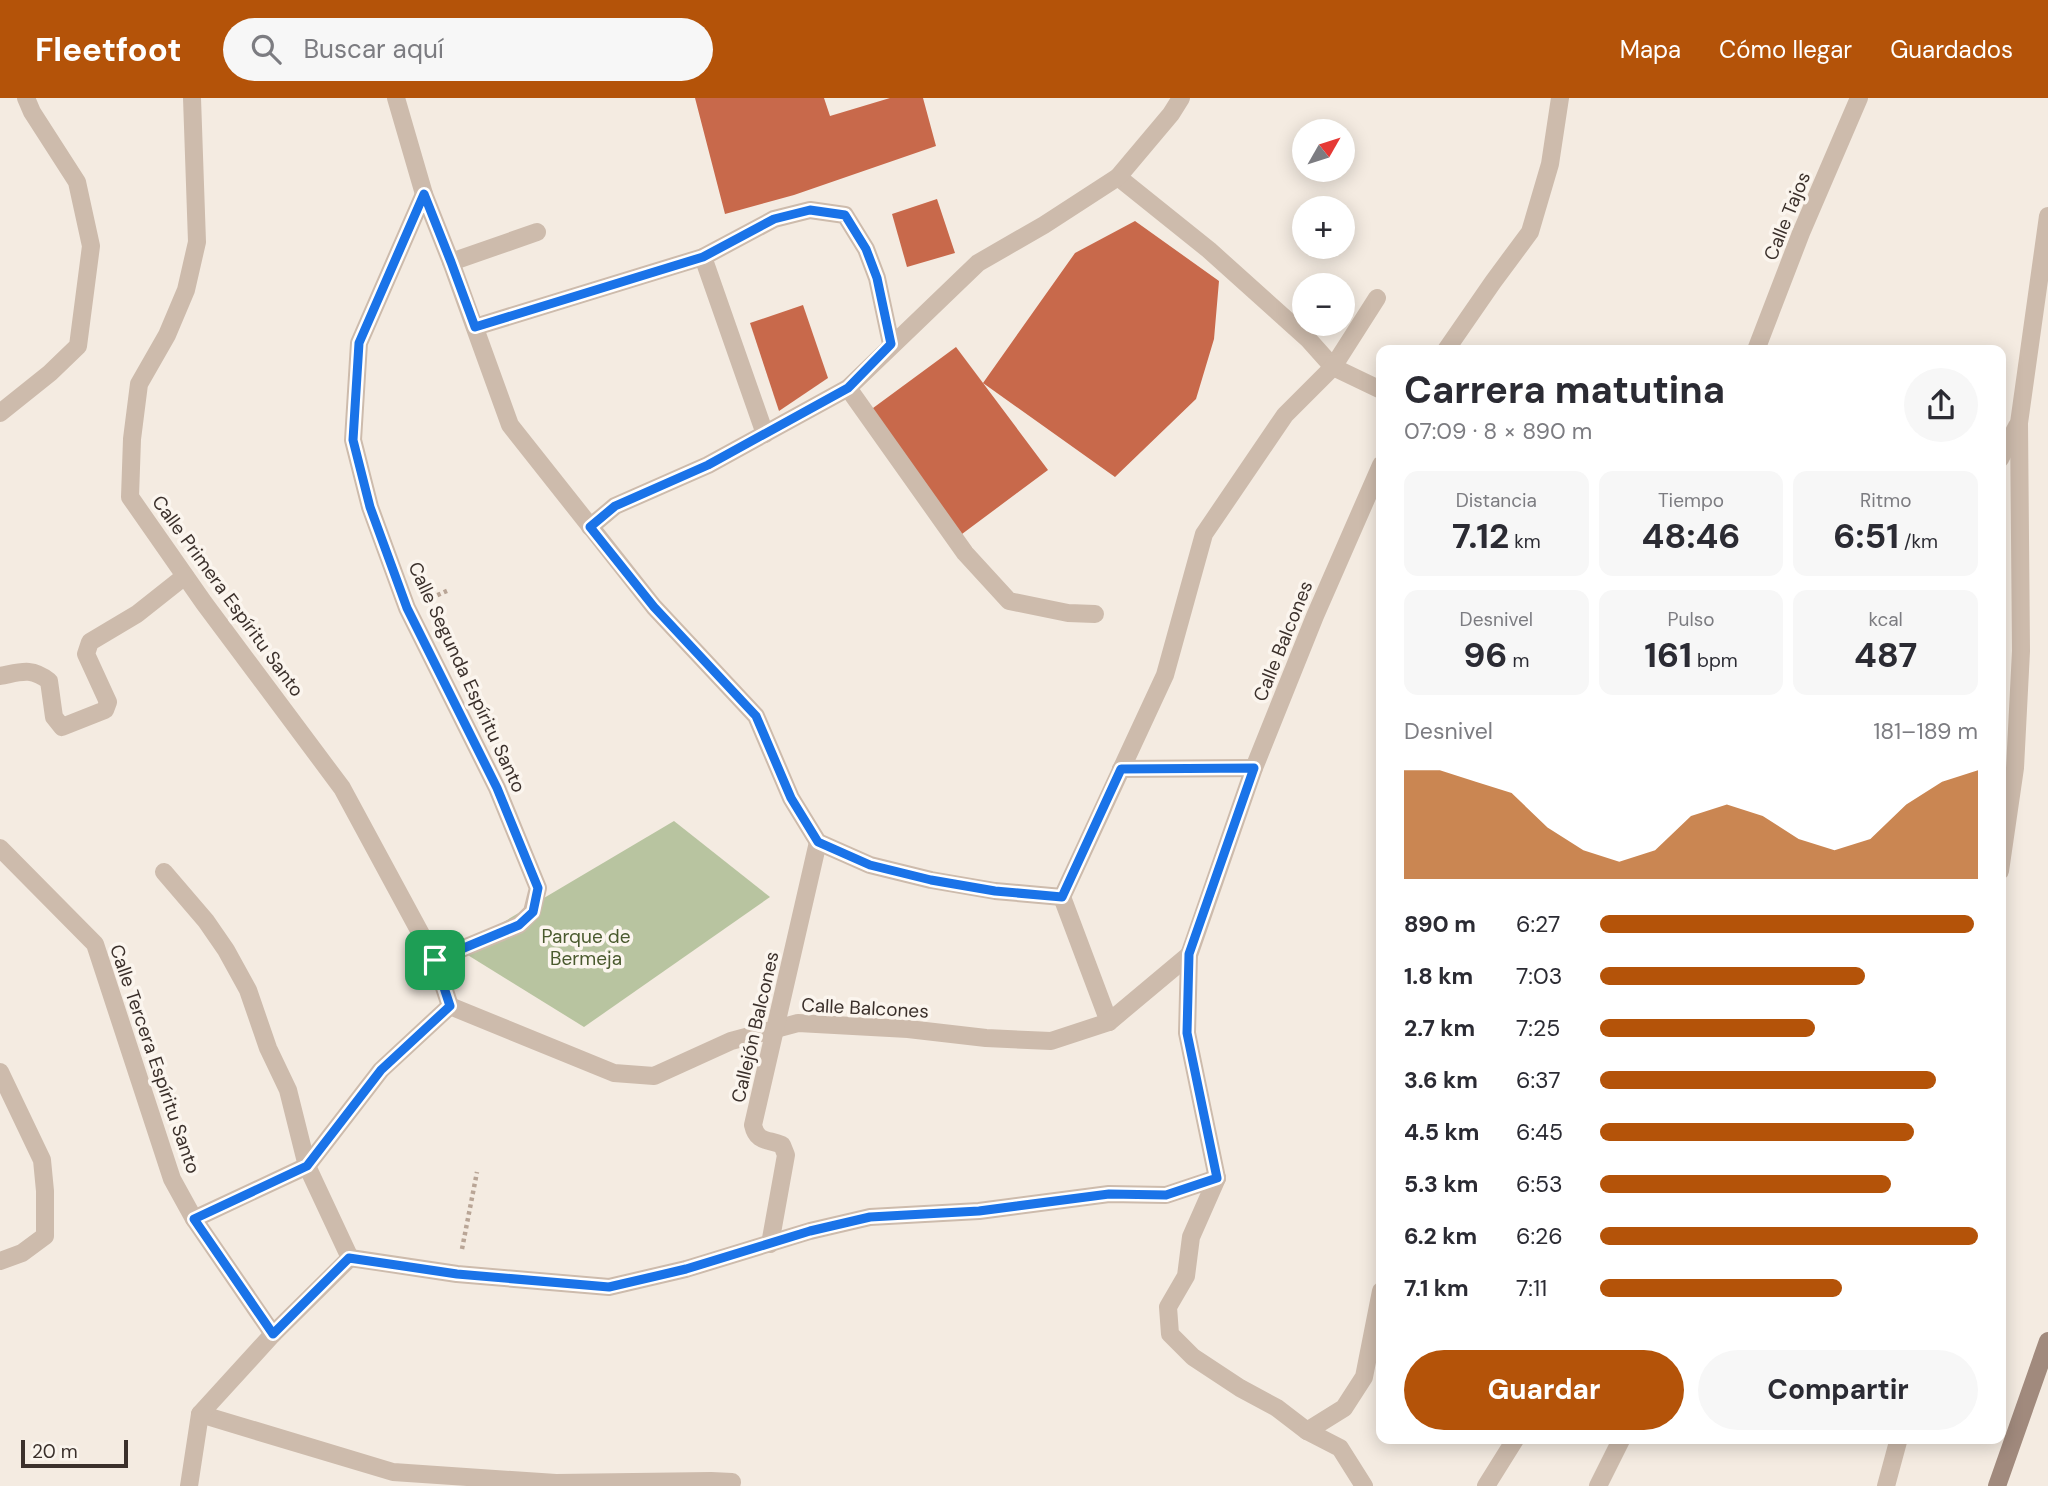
<!DOCTYPE html>
<html lang="es">
<meta charset="utf-8">
<style>
:root{--surface:#fff;--page:#f7f7f7;--text:#2b2b33;--muted:#7c7c81;--accent:#b45309}
body{margin:0;font-family:"DM Sans",sans-serif;background:var(--page);color:var(--text);height:100vh;display:flex;flex-direction:column;font-size:26px;white-space:nowrap}
*{box-sizing:border-box;margin:0}
p{font-size:23px;color:var(--muted)}
.icon{flex:none;width:38px;height:38px;fill:none;stroke:currentColor;stroke-width:2;stroke-linecap:round;stroke-linejoin:round}
.map{position:relative;flex:1;overflow:hidden}
.side{position:absolute;left:1376px;top:247px;width:630px;height:1099px;display:flex;flex-direction:column;background:var(--surface);border-radius:14px;box-shadow:0 4px 18px #0003}
.side>*{flex:none}
.needle{width:46px;rotate:51deg}
.fabs{position:absolute;left:1292px;top:21px;display:grid;gap:14px}
.fabs a{display:grid;place-items:center;width:63px;height:63px;border-radius:50%;background:var(--surface);box-shadow:0 4px 18px #0003;font-size:35px}
.scale{position:absolute;left:21px;bottom:18px;width:107px;box-sizing:border-box;padding-left:7px;border:4px solid #3b302b;border-top:0;font-size:19px;line-height:24px;white-space:nowrap;color:#3b302b;-webkit-text-stroke:5px #fbf5ee;paint-order:stroke}
.pin{position:absolute;display:grid;place-items:center;width:60px;height:60px;color:#fff;margin:-30px;border-radius:14px;box-shadow:0 4px 10px #0006}
.round{display:grid;place-items:center;flex:none;width:74px;height:74px;border-radius:37px;background:var(--page)}
.head{display:flex;align-items:center;justify-content:space-between;height:119px;padding:0 28px}
h1{font-size:38px;font-weight:700;line-height:52px}
.stats{display:grid;grid-template-columns:repeat(3,1fr);gap:10px;height:119px;padding:7px 28px}
.stats div{display:grid;align-content:center;border-radius:14px;background:var(--page);text-align:center}
.stats b{font-size:35px;font-weight:700}
.stats small{font-size:19px;font-weight:400}
.stats p{font-size:19px}
.chart{height:196px;padding:14px 28px}
.chart p{display:flex;justify-content:space-between}
.chart svg{width:100%;height:126px;margin-top:7px;fill:var(--accent);opacity:.7}
.button{display:flex;gap:14px;margin-top:auto;padding:14px 28px}
.button a{flex:1;height:80px;border-radius:42px;background:var(--accent);color:#fff;font-size:28px;font-weight:700;line-height:80px;text-align:center}
.button a+a{background:var(--page);color:var(--text)}
ul{padding:0 28px;list-style:none;font-size:23px}
li{display:grid;grid-template-columns:112px 84px 1fr;align-items:center;height:52px}
li i{height:18px;border-radius:9px;background:var(--accent)}
header{display:flex;align-items:center;gap:42px;box-sizing:border-box;height:98px;padding:0 35px;background:var(--accent);color:#fff}
header strong{font-size:33px}
nav{display:flex;gap:38px;margin-inline-start:auto;font-size:24px}
.search{width:490px;height:63px;background:var(--page);display:flex;align-items:center;gap:18px;box-sizing:border-box;padding:0 24px;border-radius:38px;color:var(--muted);font-size:26px}
.map>svg:first-child{display:block}
</style>
<header>
<strong>Fleetfoot</strong>
<div class="search"><svg class="icon" aria-label="search" viewBox="0 0 24 24"><circle cx="10" cy="10" r="6"/><path d="M15 15l6 6"/></svg>Buscar aquí</div>
<nav><a>Mapa</a><a>Cómo llegar</a><a>Guardados</a></nav>
</header>
<div class="map">
<svg width="2048" height="1388" viewBox="0 0 2048 1388">
<rect width="100%" height="100%" fill="#f4ebe1"/>
<path fill="#b8c4a0" d="M674,723L770,799L584,929L458,851Z"/>
<g fill="#c8694b">
<path d="M695,0H824L830,18L890,0H923L936,48L794,97L725,116Z"/>
<path d="M937,101L955,155L907,169L892,116Z"/>
<path d="M1135,123L1219,183L1214,241L1196,301L1115,379L983,285L1048,372L962,436L869,313L956,249L983,285L1075,155Z"/>
<path d="M803,207L828,280L779,313L750,225Z"/>
</g>
<g fill="none" stroke-linecap="round" stroke-linejoin="round">
<g stroke="#b9a596" stroke-width="4.5" stroke-dasharray="3.5 3.5" stroke-linecap="butt">
<path d="M431,500L449,492"/>
<path d="M462,1151L477,1074"/>
</g>
<g stroke="#cdbbac" stroke-width="18">
<path d="M192,0L197,144L186,192L167,237L139,286L132,341L130,399L204,505L342,690L435,862L450,908"/>
<path d="M396,0L424,96L451,164L510,327L654,509L756,618L791,700L818,744L870,767L931,782L995,793L1062,799"/>
<path d="M1118,79L1209,152L1308,241L1333,269L1381,292"/>
<path d="M424,96L359,245L353,342L370,409L407,510L497,690L538,790L532,814L519,827L435,862"/>
<path d="M703,159L765,336"/>
<path d="M451,164L537,134"/>
<path d="M475,229L703,159L774,121L810,112L845,117L866,151L877,180L891,246"/>
<path d="M1446,252L1493,184L1530,134L1550,66L1560,0"/>
<path d="M1756,252L1801,135L1859,0"/>
<path d="M848,290L965,455L1009,503L1068,515L1095,516"/>
<path d="M0,315L50,275L78,248L91,148L77,84L32,14L26,0"/>
<path d="M2000,361L2017,328"/>
<path d="M590,429L615,408L708,367L848,290L978,165L1044,127L1118,79L1171,16L1181,0"/>
<path d="M0,578C21,574 31,569 49,583L54,619L62,629L105,612L108,604L86,556L90,544L137,516L185,478"/>
<path d="M1121,671L1254,670"/>
<path d="M0,750L95,846L172,1081L194,1121L273,1236"/>
<path d="M2000,773L2015,670L2021,553L2019,325L2048,118"/>
<path d="M164,774L206,823L226,852L248,892L268,950L288,992L307,1068L350,1160"/>
<path d="M1062,799L1165,577L1204,436L1285,317L1333,269L1377,200"/>
<path d="M1062,799L1109,924"/>
<path d="M450,908L614,975L654,978L731,943L798,925L908,931L986,940L1051,943L1109,924L1189,857"/>
<path d="M0,974L42,1062L45,1093V1138L22,1155L0,1163"/>
<path d="M1217,1080L1187,935L1189,857L1254,670L1315,518L1381,367"/>
<path d="M1217,1080L1191,1139L1186,1178L1168,1209L1170,1236L1193,1259L1240,1290L1277,1310L1307,1333"/>
<path d="M194,1121L307,1068L381,972L450,908"/>
<path d="M770,1146L786,1057L782,1047C768,1041 757,1045 753,1027L818,744"/>
<path d="M350,1160L457,1176L609,1189L686,1171L810,1133L870,1119L979,1113L1109,1096L1166,1097L1217,1080"/>
<path d="M200,1316L393,1374L556,1385L711,1383L732,1384L731,1388"/>
<path d="M189,1388L200,1316L273,1236L350,1160"/>
<path d="M1364,1388L1340,1350L1307,1333L1344,1310L1364,1279L1381,1193"/>
<path d="M1486,1388L1516,1340"/>
<path d="M1598,1388L1622,1340"/>
<path d="M1886,1388L1899,1340"/>
</g>
<path stroke="#a18a7d" stroke-width="18" d="M1997,1388L2048,1243"/>
</g>
<g fill="none" stroke-linecap="round" stroke-linejoin="round">
<g stroke="#fff" stroke-width="14">
<path id="route" d="M424,96L451,164L475,229L703,159L774,121L810,112L845,117L866,151L877,180L891,246L848,290L708,367L615,408L590,429L654,509L756,618L791,700L818,744L870,767L931,782L995,793L1062,799L1121,671L1254,670L1189,856L1187,935L1217,1080L1166,1097L1109,1096L979,1113L870,1119L810,1133L686,1171L609,1189L457,1176L349,1160L273,1236L194,1121L307,1068L381,972L450,908L435,862L519,827L533,814L538,790L497,690L407,510L370,409L353,342L359,245Z"/>
</g>
<use href="#route" stroke="#1a73e8" stroke-width="9"/>
</g>
<g text-anchor="middle" dominant-baseline="central" stroke-width="7" stroke-linejoin="round" paint-order="stroke">
<g font-size="19" fill="#3b302b" stroke="#fbf5ee">
<text transform="translate(1787 118) rotate(-68)">Calle Tajos</text>
<text transform="translate(228 498) rotate(54)">Calle Primera Espíritu Santo</text>
<text transform="translate(1283 543) rotate(-68)">Calle Balcones</text>
<text transform="translate(467 579) rotate(65)">Calle Segunda Espíritu Santo</text>
<text transform="translate(865 910) rotate(3)">Calle Balcones</text>
<text transform="translate(755 929) rotate(-77)">Callejón Balcones</text>
<text transform="translate(155 961) rotate(71)">Calle Tercera Espíritu Santo</text>
</g>
<g font-size="19" fill="#4a5a2e" stroke="#fbf5ee">
<text x="586" y="838">Parque de<tspan x="586" dy="22">Bermeja</tspan></text>
</g>
</g>
</svg>
<div class="fabs">
<a><svg class="needle" viewBox="-14 -14 28 28"><path d="M0-13l5 13h-10z" fill="#e53935"/><path d="M0 13l5-13h-10z" fill="#7c7c81"/></svg></a>
<a>+</a>
<a>−</a>
</div>
<div class="scale">20 m</div>
<div class="pin" style="left:435px;top:862px;background:#1e9e55"><svg class="icon" aria-label="arrive" viewBox="0 0 24 24"><path d="M6 21V4h12l-3 4 3 4H6"/></svg></div>
<section class="side">
<div class="head"><div><h1>Carrera matutina</h1><p>07:09 · 8 × 890 m</p></div><a class="round"><svg class="icon" aria-label="share" viewBox="0 0 24 24"><path d="M12 15V3M7 8l5-5 5 5M5 13v7h14v-7"/></svg></a></div>
<div class="stats">
<div><p>Distancia</p><b>7.12<small> km</small></b></div>
<div><p>Tiempo</p><b>48:46</b></div>
<div><p>Ritmo</p><b>6:51<small> /km</small></b></div>
</div>
<div class="stats">
<div><p>Desnivel</p><b>96<small> m</small></b></div>
<div><p>Pulso</p><b>161<small> bpm</small></b></div>
<div><p>kcal</p><b>487</b></div>
</div>
<div class="chart"><p><span>Desnivel</span>181–189 m</p>
<svg viewBox="0 0 160 44" preserveAspectRatio="none"><path d="M0 44V6L10 6L20 10L30 14L40 26L50 34L60 38L70 34L80 22L90 18L100 22L110 30L120 34L130 30L140 18L150 10L160 6V44z"/></svg>
</div>
<ul>
<li><b>890 m</b>6:27<i style="width:99%"></i></li>
<li><b>1.8 km</b>7:03<i style="width:70%"></i></li>
<li><b>2.7 km</b>7:25<i style="width:57%"></i></li>
<li><b>3.6 km</b>6:37<i style="width:89%"></i></li>
<li><b>4.5 km</b>6:45<i style="width:83%"></i></li>
<li><b>5.3 km</b>6:53<i style="width:77%"></i></li>
<li><b>6.2 km</b>6:26<i style="width:100%"></i></li>
<li><b>7.1 km</b>7:11<i style="width:64%"></i></li>
</ul>
<div class="button"><a>Guardar</a><a>Compartir</a></div>
</section>
</div>
